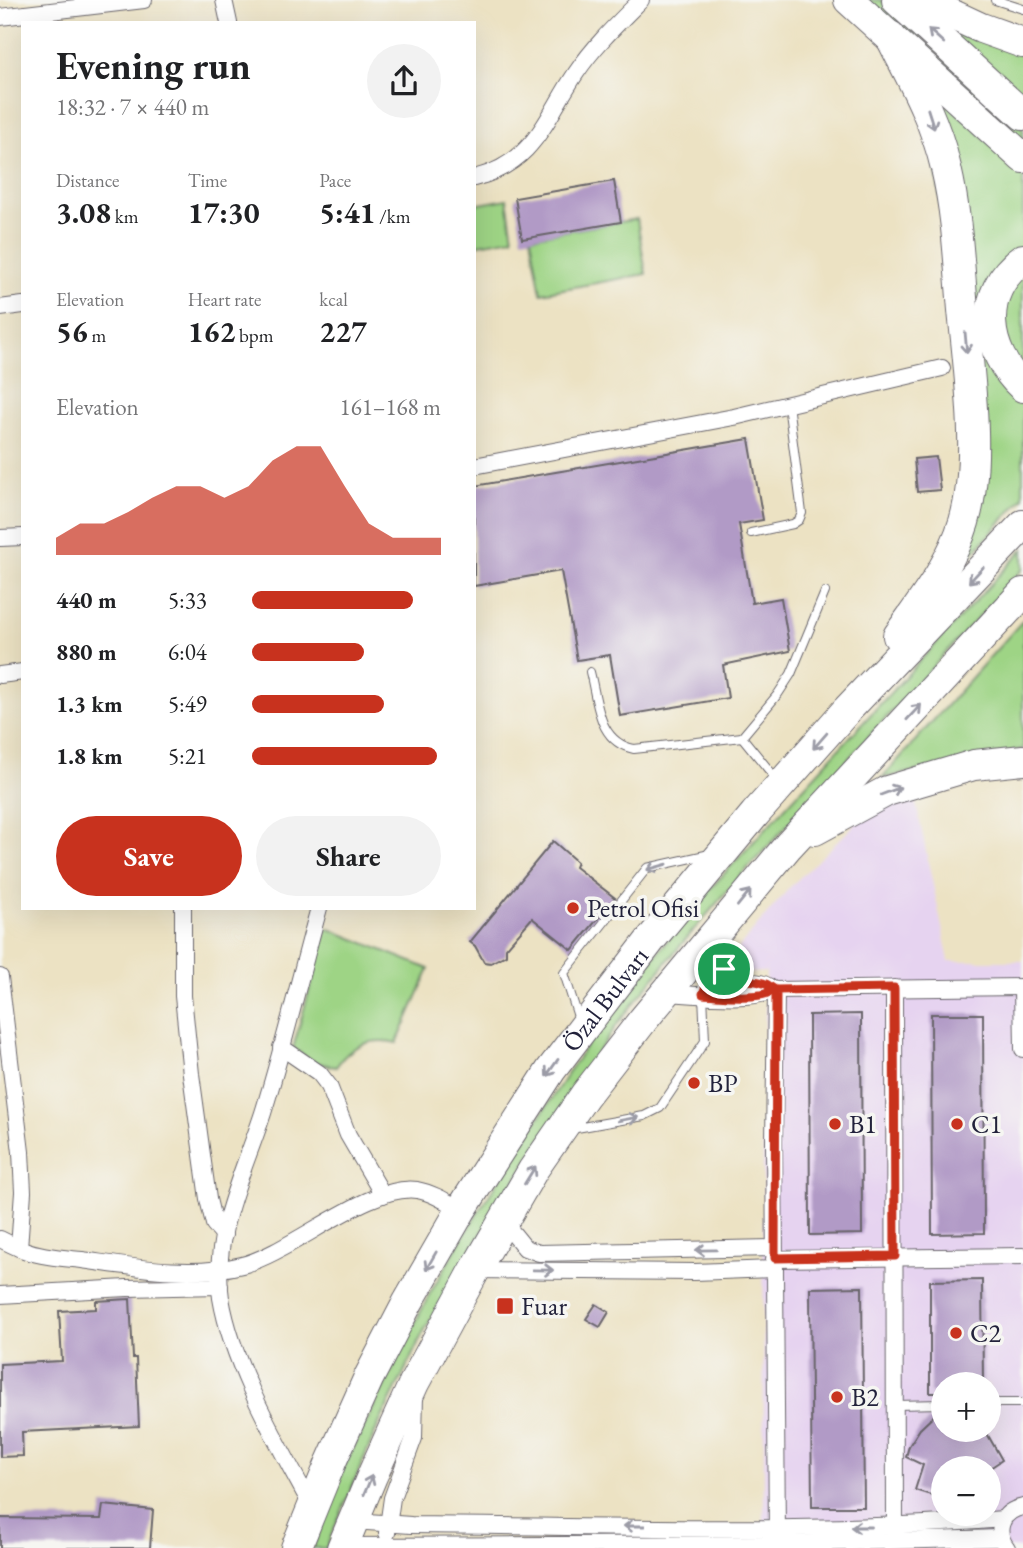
<!DOCTYPE html>
<meta charset="utf-8">
<style>
:root{--surface:#fff;--page:#f2f2f2;--text:#202124;--muted:#757577;--accent:#c8321e}
body{margin:0;font-family:"EB Garamond",serif;background:var(--page);color:var(--text);height:100vh;display:flex;flex-direction:column;font-size:26px;white-space:nowrap}
*{box-sizing:border-box;margin:0}
p{font-size:23px;color:var(--muted)}
.icon{flex:none;width:38px;height:38px;fill:none;stroke:currentColor;stroke-width:2;stroke-linecap:round;stroke-linejoin:round}
.map{position:relative;flex:1;overflow:hidden}
.panel{position:absolute;left:21px;top:21px;width:455px;height:889px;display:flex;flex-direction:column;background:var(--surface);border-radius:0px;box-shadow:0 7px 28px #0002}
.panel>*{flex:none}
.controls{position:absolute;left:931px;top:1372px;display:grid;gap:14px}
.controls a{display:grid;place-items:center;width:70px;height:70px;border-radius:50%;background:var(--surface);box-shadow:0 7px 28px #0002;font-size:35px}
.pin{position:absolute;display:grid;place-items:center;width:60px;height:60px;color:#fff;margin:-30px;border:4px solid #fff;border-radius:50%;box-shadow:0 2px 7px #0007}
.round{display:grid;place-items:center;flex:none;width:74px;height:74px;border-radius:37px;background:var(--page)}
.head{display:flex;align-items:center;justify-content:space-between;height:119px;padding:0 35px}
h1{font-size:38px;font-weight:700;line-height:52px}
.metrics{display:grid;grid-template-columns:repeat(3,1fr);gap:10px;height:119px;padding:7px 35px}
.metrics div{display:grid;align-content:center}
.metrics b{font-size:30px;font-weight:700}
.metrics small{font-size:19px;font-weight:400}
.metrics p{font-size:19px}
.chart{height:196px;padding:14px 35px}
.chart p{display:flex;justify-content:space-between}
.chart svg{width:100%;height:126px;margin-top:7px;fill:var(--accent);opacity:.7}
.action{display:flex;gap:14px;margin-top:auto;padding:14px 35px}
.action a{flex:1;height:80px;border-radius:42px;background:var(--accent);color:#fff;font-size:28px;font-weight:700;line-height:80px;text-align:center}
.action a+a{background:var(--page);color:var(--text)}
ul{padding:0 35px;list-style:none;font-size:23px}
li{display:grid;grid-template-columns:112px 84px 1fr;align-items:center;height:52px}
li i{height:18px;border-radius:9px;background:var(--accent)}
.map>svg:first-child{display:block}
</style>
<div class="map">
<svg width="1023" height="1548" viewBox="0 0 1023 1548">
<rect width="100%" height="100%" fill="#f6f6f2"/>
<filter id="ink" filterUnits="userSpaceOnUse"><feTurbulence type="fractalNoise" baseFrequency=".0143" numOctaves="2"/><feDisplacementMap in="SourceGraphic" scale="14" xChannelSelector="R" yChannelSelector="G"/><feConvolveMatrix kernelMatrix="1 2 1 2 8 2 1 2 1" color-interpolation-filters="sRGB"/></filter>
<filter id="wash" filterUnits="userSpaceOnUse"><feTurbulence type="fractalNoise" baseFrequency=".00686" numOctaves="4" result="noise"/><feDisplacementMap in="SourceGraphic" scale="28" xChannelSelector="R" yChannelSelector="G"/><feGaussianBlur stdDeviation="1.57" result="paint"/><feColorMatrix in="noise" values="0 0 0 0 0 0 0 0 0 0 0 0 0 0 0 0 0 1.4 0 .05"/><feComposite in="paint" operator="in"/></filter>
<g filter="url(#wash)">
<rect width="100%" height="100%" fill="#ece2c3"/>
<path fill="#e6d3f0" fill-rule="evenodd" d="M913,789L949,961H1023V1548H764L763,1149L766,972L746,973L738,965L736,951L790,887L866,814ZM943,1384H989V1430H943ZM943,1468H989V1514H943Z"/>
<g fill="#9ed485" stroke="#607b60" stroke-width="2">
<path d="M864,0H881L1023,129V145Z"/>
<path d="M936,20L1023,54V102Z"/>
<path d="M922,80L1023,174V247L986,286L1023,397V498L960,567L983,476Z"/>
<path d="M507,199L513,238L474,245V205Z"/>
<path d="M637,219L646,274L541,293L531,237Z"/>
<path d="M1023,270V375L1002,343L1004,296Z"/>
<path d="M1023,549V569L734,883L669,959L624,1015L583,1073L461,1266L423,1333L376,1430L326,1548H313L343,1469L429,1295L470,1225L579,1056L635,980L710,889Z"/>
<path d="M1023,620V749L882,778Z"/>
<path d="M327,928L429,969L397,1043C372,1037 350,1045 336,1067L314,1062L293,1048Z"/>
</g>
<g id="blocks">
<g fill="#b19ac6">
<path d="M614,181L621,222L522,239L515,198Z"/>
<path d="M749,439L763,520L739,524L752,603L781,598L790,651L723,665L728,698L620,716L610,655L577,660L561,571L474,586V486Z"/>
<path d="M936,457L940,490L917,492L914,459Z"/>
<path d="M553,841L577,862L575,867L615,898L572,950L532,918L506,948V955L491,963L484,962L475,946L470,942Z"/>
<path d="M861,1014L862,1234L810,1235L809,1015Z"/>
<path d="M931,1014H983L984,1233L932,1234Z"/>
<path d="M982,1280L983,1384H943V1393H930V1281Z"/>
<path d="M862,1287L864,1507H812L810,1288Z"/>
<path d="M130,1299L133,1358H136L139,1426L22,1432L23,1456L0,1457V1364L62,1361L59,1311L96,1309V1301Z"/>
<path d="M596,1304L609,1312L600,1327L586,1319Z"/>
<path d="M938,1412L943,1417V1430H985L1002,1460L990,1468H943V1499L915,1490L923,1465L906,1457L909,1446L920,1429Z"/>
<path d="M103,1505L153,1510L150,1548H0V1518L101,1519Z"/>
</g>
</g>
</g>
<g filter="url(#ink)">
<use href="#blocks" fill-opacity="0" stroke="#69656b" stroke-width="2"/>
<g fill="none" stroke-linecap="round" stroke-linejoin="round">
<g stroke="#69656b" stroke-width="10">
<g id="lane">
<path d="M995,0L1023,9"/>
<path d="M751,533L793,524L799,520L802,513L788,404"/>
<path d="M590,672C598,703 598,742 634,749L742,737"/>
<path d="M777,780L742,737L778,694L791,674L825,592"/>
<path d="M580,1023L564,973L647,868L710,854"/>
<path d="M571,1129L644,1116L660,1108L705,1041L703,994L718,957"/>
<path d="M989,1403H1023"/>
<path d="M895,1405L943,1404"/>
</g>
</g>
<g stroke="#69656b" stroke-width="18">
<g id="street">
<path d="M224,0L229,23"/>
<path d="M0,17L144,0"/>
<path d="M474,178C535,163 545,119 576,73C594,46 618,23 641,0"/>
<path d="M0,308L23,305"/>
<path d="M474,466L734,417L942,368"/>
<path d="M0,538L23,537"/>
<path d="M0,675L23,672"/>
<path d="M183,908V996L191,1074L208,1199L214,1224L224,1235"/>
<path d="M710,939C720,961 725,979 752,982C761,983 766,984 773,990"/>
<path d="M0,977L21,1152L23,1192L19,1248"/>
<path d="M1022,987L1023,1049"/>
<path d="M894,988L895,1536"/>
<path d="M776,990L774,1142L777,1537"/>
<path d="M665,993C692,994 751,1002 773,990L1023,987"/>
<path d="M281,1047L319,1073L329,1086L348,1135L383,1195"/>
<path d="M503,1221L525,1248L539,1253L774,1248"/>
<path d="M0,1239C8,1243 16,1247 24,1250C43,1257 63,1258 82,1260C133,1267 191,1278 242,1265C291,1253 369,1183 417,1190C433,1193 447,1202 461,1210"/>
<path d="M774,1259L1023,1256"/>
<path d="M475,1270L695,1272L775,1269"/>
<path d="M0,1295L127,1288L220,1286"/>
<path d="M312,1507C279,1445 233,1368 221,1298C211,1235 244,1172 263,1113C284,1046 300,976 319,908"/>
<path d="M353,1521L411,1525C606,1526 808,1535 1003,1519"/>
<path d="M387,1533L392,1498L414,1438L415,1395"/>
<path d="M343,1546L777,1544L1001,1538"/>
<path d="M1007,1548C994,1531 1001,1511 1023,1507"/>
</g>
</g>
<g stroke="#69656b" stroke-width="32">
<g id="highway">
<path d="M849,0L1023,158"/>
<path d="M897,0L1023,115"/>
<path d="M921,0L981,28L1023,43"/>
<path d="M890,36C912,79 935,120 946,168C957,214 959,263 963,310C969,374 982,461 964,522C951,565 923,600 898,636"/>
<path d="M1023,259C976,293 985,352 1023,387"/>
<path d="M815,830L887,791L974,765L1023,760"/>
<path id="s1" d="M296,1548L331,1462L369,1377L408,1302L461,1210L551,1070L652,938L755,814L847,710L1023,525"/>
<path d="M342,1548L372,1476L414,1383L475,1270L533,1170L585,1095L643,1020L788,846L1023,593"/>
</g>
</g>
<use href="#lane" stroke="#fff" stroke-width="8"/>
<use href="#street" stroke="#fff" stroke-width="16"/>
<use href="#highway" stroke="#fff" stroke-width="30"/>
</g>
<defs><path id="oneway-shaft" d="M-6 0H5M1.5-3L5.5 0L1.5 3" fill="none" stroke-width="1.6" stroke-linecap="round" stroke-linejoin="round" transform="scale(1.75)"/></defs>
<g stroke="#9c9ca7">
<use href="#oneway-shaft" transform="translate(936 36) rotate(-138)"/>
<use href="#oneway-shaft" transform="translate(931 119) rotate(72)"/>
<use href="#oneway-shaft" transform="translate(966 343) rotate(85)"/>
<use href="#oneway-shaft" transform="translate(976 575) rotate(133)"/>
<use href="#oneway-shaft" transform="translate(914 712) rotate(-47)"/>
<use href="#oneway-shaft" transform="translate(820 741) rotate(131)"/>
<use href="#oneway-shaft" transform="translate(891 791) rotate(-21)"/>
<use href="#oneway-shaft" transform="translate(657 867) rotate(164)"/>
<use href="#oneway-shaft" transform="translate(744 898) rotate(-51)"/>
<use href="#oneway-shaft" transform="translate(552 1068) rotate(125)"/>
<use href="#oneway-shaft" transform="translate(628 1119) rotate(-10)"/>
<use href="#oneway-shaft" transform="translate(530 1175) rotate(-58)"/>
<use href="#oneway-shaft" transform="translate(706 1250) rotate(179)"/>
<use href="#oneway-shaft" transform="translate(431 1261) rotate(120)"/>
<use href="#oneway-shaft" transform="translate(543 1270) rotate(1)"/>
<use href="#oneway-shaft" transform="translate(368 1485) rotate(-67)"/>
<use href="#oneway-shaft" transform="translate(634 1526) rotate(-180)"/>
<use href="#oneway-shaft" transform="translate(861 1527) rotate(180)"/>
</g>
</g>
<g fill="none" stroke-linecap="round" stroke-linejoin="round" filter="url(#ink)">
<g stroke="#fff" stroke-width="14">
<path id="route" d="M724,969C739,985 750,977 766,984C770,986 772,989 776,990L775,1258L895,1256L894,988L776,990C770,991 765,995 760,995C741,998 721,995 703,994L718,956L724,969"/>
</g>
<use href="#route" stroke="#c8321e" stroke-width="9"/>
</g>
<g fill="#c8321e" stroke="#f6f6f2" stroke-width="2.5">
<circle cx="573" cy="908" r="7"/>
<circle cx="694" cy="1083" r="7"/>
<circle cx="835" cy="1124" r="7"/>
<circle cx="957" cy="1124" r="7"/>
<rect x="496" y="1297" width="18" height="18" rx="3.5"/>
<circle cx="956" cy="1333" r="7"/>
<circle cx="837" cy="1397" r="7"/>
</g>
<g text-anchor="middle" dominant-baseline="central" stroke-width="7" stroke-linejoin="round" paint-order="stroke">
<g font-size="26" fill="#22223b" stroke="#f6f6f2" text-anchor="start">
<text x="587" y="908">Petrol Ofisi</text>
<text x="708" y="1083">BP</text>
<text x="849" y="1124">B1</text>
<text x="971" y="1124">C1</text>
<text x="521" y="1306">Fuar</text>
<text x="970" y="1333">C2</text>
<text x="851" y="1397">B2</text>
</g>
<g font-size="26" fill="#22223b" stroke="#f6f6f2">
<text stroke="none"><textPath href="#s1" startOffset="632">Özal Bulvarı</textPath></text>
</g>
</g>
</svg>
<div class="controls">
<a>+</a>
<a>−</a>
</div>
<div class="pin" style="left:724px;top:969px;background:#1e9e55"><svg class="icon" aria-label="arrive" viewBox="0 0 24 24"><path d="M6 21V4h12l-3 4 3 4H6"/></svg></div>
<section class="panel">
<div class="head"><div><h1>Evening run</h1><p>18:32 · 7 × 440 m</p></div><a class="round"><svg class="icon" aria-label="share" viewBox="0 0 24 24"><path d="M12 15V3M7 8l5-5 5 5M5 13v7h14v-7"/></svg></a></div>
<div class="metrics">
<div><p>Distance</p><b>3.08<small> km</small></b></div>
<div><p>Time</p><b>17:30</b></div>
<div><p>Pace</p><b>5:41<small> /km</small></b></div>
</div>
<div class="metrics">
<div><p>Elevation</p><b>56<small> m</small></b></div>
<div><p>Heart rate</p><b>162<small> bpm</small></b></div>
<div><p>kcal</p><b>227</b></div>
</div>
<div class="chart"><p><span>Elevation</span>161–168 m</p>
<svg viewBox="0 0 160 44" preserveAspectRatio="none"><path d="M0 44V38L10 33L20 33L30 29L40 24L50 20L60 20L70 24L80 20L90 11L100 6L110 6L120 20L130 33L140 38L150 38L160 38V44z"/></svg>
</div>
<ul>
<li><b>440 m</b>5:33<i style="width:85%"></i></li>
<li><b>880 m</b>6:04<i style="width:59%"></i></li>
<li><b>1.3 km</b>5:49<i style="width:70%"></i></li>
<li><b>1.8 km</b>5:21<i style="width:98%"></i></li>
</ul>
<div class="action"><a>Save</a><a>Share</a></div>
</section>
</div>
